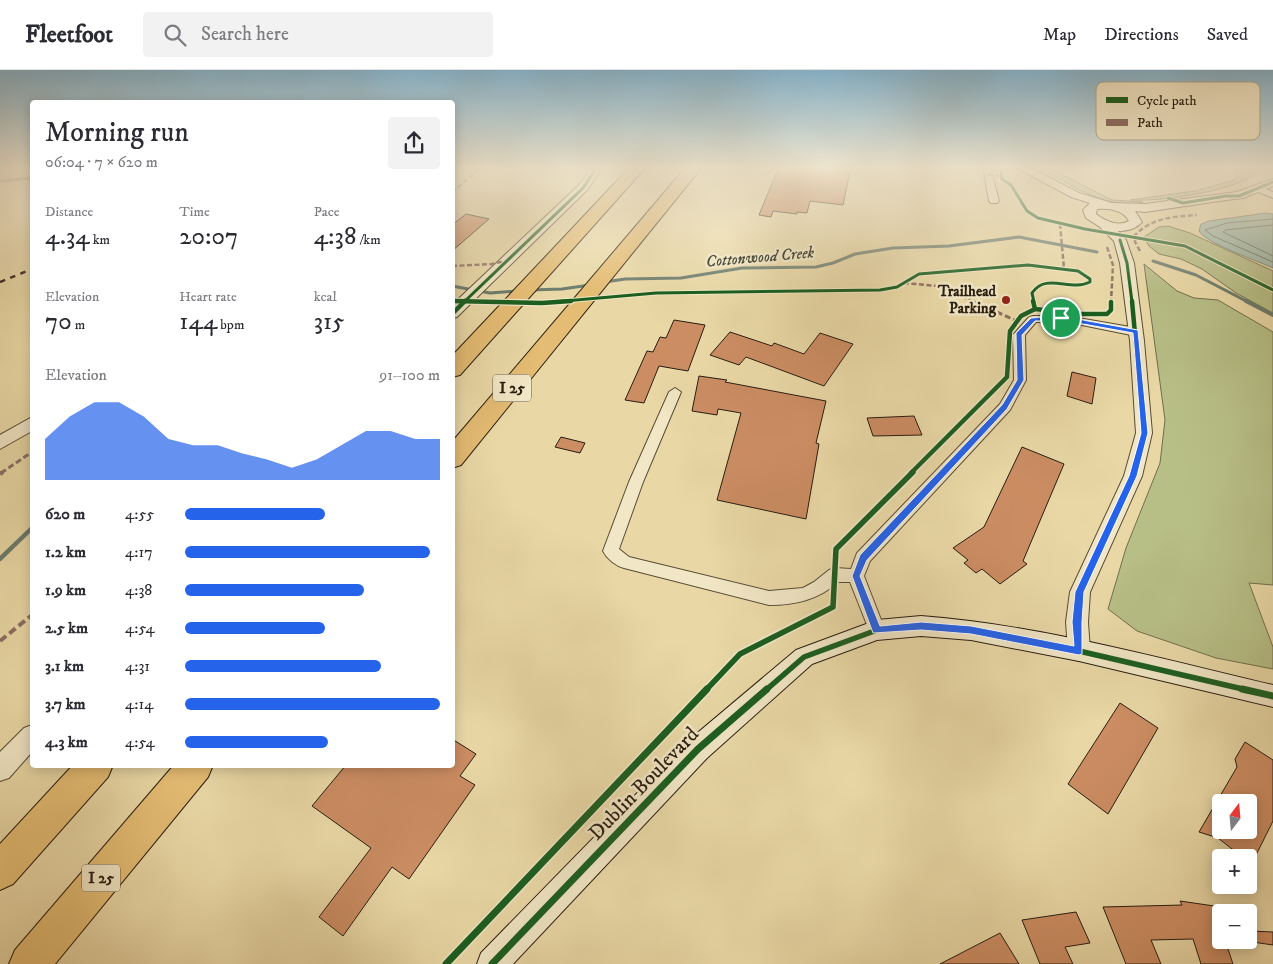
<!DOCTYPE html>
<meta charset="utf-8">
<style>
:root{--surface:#fff;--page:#f2f2f3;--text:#2b2b33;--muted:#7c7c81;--line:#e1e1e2;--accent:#2563eb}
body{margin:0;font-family:"IM FELL DW Pica",serif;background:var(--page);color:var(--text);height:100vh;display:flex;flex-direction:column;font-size:19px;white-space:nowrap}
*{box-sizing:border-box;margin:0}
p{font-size:16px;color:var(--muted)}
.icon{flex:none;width:28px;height:28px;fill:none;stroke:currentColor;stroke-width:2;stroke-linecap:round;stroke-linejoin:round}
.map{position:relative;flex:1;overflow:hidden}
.details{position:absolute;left:30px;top:30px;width:425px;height:668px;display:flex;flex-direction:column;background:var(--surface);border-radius:5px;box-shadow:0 2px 12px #0003}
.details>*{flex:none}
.needle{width:32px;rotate:16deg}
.tools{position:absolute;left:1212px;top:724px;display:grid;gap:10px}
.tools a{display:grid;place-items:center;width:45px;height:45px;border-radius:5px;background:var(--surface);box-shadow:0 2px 12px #0003;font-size:25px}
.pin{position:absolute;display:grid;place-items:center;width:42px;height:42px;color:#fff;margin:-21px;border:2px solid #fff;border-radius:50%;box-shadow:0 1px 5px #0007}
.round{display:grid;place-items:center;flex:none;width:52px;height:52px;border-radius:5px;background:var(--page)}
.overview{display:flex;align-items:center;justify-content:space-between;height:85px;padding:0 15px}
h1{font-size:28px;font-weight:600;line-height:38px}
.metrics{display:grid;grid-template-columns:repeat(3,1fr);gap:8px;height:85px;padding:5px 15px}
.metrics div{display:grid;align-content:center}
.metrics b{font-size:25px;font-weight:600}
.metrics small{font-size:14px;font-weight:400}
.metrics p{font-size:14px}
.chart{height:140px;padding:10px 15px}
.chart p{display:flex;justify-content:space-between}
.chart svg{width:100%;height:90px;margin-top:5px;fill:var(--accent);opacity:.7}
ul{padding:0 15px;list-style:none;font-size:16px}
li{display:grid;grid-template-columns:80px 60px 1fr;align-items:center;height:38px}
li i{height:12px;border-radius:6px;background:var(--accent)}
header{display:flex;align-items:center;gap:30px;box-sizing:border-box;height:70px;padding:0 25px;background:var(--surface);border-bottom:1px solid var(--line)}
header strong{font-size:24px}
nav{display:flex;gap:28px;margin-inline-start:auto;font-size:18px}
.search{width:350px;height:45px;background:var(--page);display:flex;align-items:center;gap:12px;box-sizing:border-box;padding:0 18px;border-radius:5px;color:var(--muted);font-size:19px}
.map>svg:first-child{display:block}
</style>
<header>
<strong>Fleetfoot</strong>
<div class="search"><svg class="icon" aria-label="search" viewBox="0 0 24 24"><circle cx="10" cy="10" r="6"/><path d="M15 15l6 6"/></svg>Search here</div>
<nav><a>Map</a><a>Directions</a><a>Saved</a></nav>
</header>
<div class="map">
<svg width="1273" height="894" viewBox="0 0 1273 894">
<rect width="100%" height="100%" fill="#e9d8a6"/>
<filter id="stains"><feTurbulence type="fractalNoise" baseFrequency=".004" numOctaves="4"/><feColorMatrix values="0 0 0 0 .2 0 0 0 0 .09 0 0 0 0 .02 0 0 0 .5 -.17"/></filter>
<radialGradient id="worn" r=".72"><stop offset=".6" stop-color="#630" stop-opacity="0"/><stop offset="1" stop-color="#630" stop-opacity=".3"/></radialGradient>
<g fill="#b7be86" stroke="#706e4b">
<path d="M1038,97H1047L1112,130L1143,132C1104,140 1071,114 1038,97Z"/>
<path d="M1232,97L1261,98C1246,121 1156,132 1130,130L1195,121L1235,110L1237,107Z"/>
<path d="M1168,156L1190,163L1273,201V243L1236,223L1202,199L1181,189L1159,184L1149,176L1144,167L1159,157Z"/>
<path d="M1144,194L1177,221L1194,228L1218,230L1273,262V515L1249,513L1273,577V599L1216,588L1137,561L1108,539L1126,478L1160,393L1165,350Z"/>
</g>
<path fill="#97b9aa" stroke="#6b7b6c" d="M1266,143L1273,144V198C1258,191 1205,173 1199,161L1201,154L1209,151Z"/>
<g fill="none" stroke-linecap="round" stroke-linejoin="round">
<g stroke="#606b5d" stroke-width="1">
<path d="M1273,149L1227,153L1205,160L1213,166L1273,192"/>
<path d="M1273,155L1225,160L1223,162L1273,186"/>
</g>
<g stroke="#6b7b6c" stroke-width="3">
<path d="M0,111L32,108"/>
<path d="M1153,191L1196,205L1248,232"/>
<path d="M605,212L625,209L681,208L742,198L816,197L833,193L855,184L893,178L949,176L1019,167L1097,182"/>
<path d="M452,216L490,223L518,221"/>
<path d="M530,220L562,219L590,215"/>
</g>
<path stroke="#6b7b6c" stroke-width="4" d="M1246,231L1273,245"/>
<path stroke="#6b7b6c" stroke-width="4.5" d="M0,489L32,458"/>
</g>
<g fill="#cc8d63" stroke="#281d10" fill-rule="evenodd">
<path d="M779,97H851L843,135L810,131L807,143L797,142V144L773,141L771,147L759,145Z"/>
<path d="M466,144L489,149L452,181V155Z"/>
<path d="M674,250L705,255L688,301L659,296L644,333L625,330L647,281L653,282L660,267L666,268Z"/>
<path d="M730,262L772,276L774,273L804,284L820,263L853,274L824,316L746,287L739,295L710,285Z"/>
<path d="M1072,302L1096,308L1092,334L1067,326Z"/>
<path d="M699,306L727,310L725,312L826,331L816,373L819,374L806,449L717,430L741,343L718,339L717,345L692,341Z"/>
<path d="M914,346L922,365L873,366L867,348Z"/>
<path d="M561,367L585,373L580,383L555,377Z"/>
<path d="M1022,377L1064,394L1023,491L1027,494L1000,514L982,499L976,503L964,493L968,490L953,478L984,457Z"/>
<path d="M1120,633L1158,658L1108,744L1068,714Z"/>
<path d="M452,669L476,684L460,706L475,715L409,809L392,797L343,866L319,847L371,778L312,736L346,695H452Z"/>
<path d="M1245,672L1273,690V751L1255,787L1236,782L1218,768L1199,762L1237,697L1235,689ZM1221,732H1249V760H1221Z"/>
<path d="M1180,831L1221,837V870H1225L1233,894H1201L1193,869L1151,870L1161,894H1126L1103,837L1182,835Z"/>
<path d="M1076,842L1090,873L1065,877L1073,894H1040L1022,850Z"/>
<path d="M1249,861L1273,862V875L1239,870H1249Z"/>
<path d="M1000,863L1019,894H940Z"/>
</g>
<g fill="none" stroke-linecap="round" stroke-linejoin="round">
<g stroke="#584c36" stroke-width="2">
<g id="minor">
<path d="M983,97H1002L991,100L999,131L997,133H991L989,131Z"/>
<path d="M1259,116L1273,122V128L1256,121L1254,119Z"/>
<path d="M1033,246H1067L1136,258L1142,262L1136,266L1067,252H1036L1025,265L1026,310L1010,340L870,491L864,506L885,560L883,565L877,567L871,565L850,512H838C818,530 795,535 769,535L624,498C616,496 607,489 603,481L629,412L669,322L675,318L681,322L643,412L619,479L629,487L769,521L803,518L814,512L829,500L835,498L851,499L857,483L1000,334L1014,310L1013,265L1029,247Z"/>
</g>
</g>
<g stroke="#584c36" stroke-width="2">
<g id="tertiary">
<path d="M592,97H603L587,120L457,247L452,248V235L579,115Z"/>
<path d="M1015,97H1029L1079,123L1112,133L1145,134L1237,122L1273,109V116L1243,128L1226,130L1145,142L1135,141L1142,152C1136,159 1127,161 1118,161L1126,170L1134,193L1144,271L1152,363L1142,406L1090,522L1088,552L1090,581L1087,588L1079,591L1071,588L1068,581L1066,552L1070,522L1124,406L1136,363L1130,271L1120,193L1114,171L1100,157L1086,148L1083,140L1090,133L1071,127ZM1097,139C1109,138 1123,140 1129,151C1118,157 1105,151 1096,144Z"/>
<path d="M32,347V361L0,379V365Z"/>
<path d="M32,655V682L9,708L0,711V682L24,658Z"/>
</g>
</g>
<g stroke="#281d10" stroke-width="2">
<path id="secondary" d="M921,546C1040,555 1157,588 1273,615V637L1079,591L971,570L921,566L877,570L812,594L707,688L513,894H477L481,883L689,670L796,580L877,550Z"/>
</g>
<g stroke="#281d10" stroke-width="2">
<g id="motorway">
<path d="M630,97H646L460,305L452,307V286Z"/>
<path d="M686,97H702L461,395L452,398V372Z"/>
<path d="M73,695H113L108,707L13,814L0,820V774Z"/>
<path d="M174,695H213L208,707L55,894H9L15,880Z"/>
</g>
</g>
<use href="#minor" fill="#f1e6c5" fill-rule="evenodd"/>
<use href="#tertiary" fill="#f1e6c5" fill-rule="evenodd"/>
<use href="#secondary" fill="#f1e6c5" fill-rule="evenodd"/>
<use href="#motorway" fill="#e4bc73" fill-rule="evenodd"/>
<path stroke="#281d10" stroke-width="2.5" stroke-dasharray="5.5 5.5" stroke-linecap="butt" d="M0,212L32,199"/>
<g stroke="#8d6e63" stroke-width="2.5" stroke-dasharray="5 2.5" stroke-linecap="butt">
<path d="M988,104L1001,106"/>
<path d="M452,122L482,97"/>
<path d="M1060,154L1064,199"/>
<path d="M1107,177L1113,195L1111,232"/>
<path d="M1140,181L1135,172V165C1153,147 1173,147 1197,145"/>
<path d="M452,196L492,194L505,191"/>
<path d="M904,213L938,216L975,232"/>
</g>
<g stroke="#8d6e63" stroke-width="3" stroke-dasharray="6 3" stroke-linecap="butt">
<path d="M972,231L1017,251"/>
<path d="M1111,236V231"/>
<path d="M1,403L32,382"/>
</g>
<g stroke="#8d6e63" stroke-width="4" stroke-dasharray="8 4" stroke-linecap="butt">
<path d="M0,404L3,402"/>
<path d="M0,571L32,545"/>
</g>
<g stroke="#f1e6c5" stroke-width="5">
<g id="cycleway-far3">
<path d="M1001,103L1002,109L1011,115L1027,141L1038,148L1085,159L1185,176L1273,220"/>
<path d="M1168,128L1183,133L1226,126H1239L1273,112"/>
<path d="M1120,170L1127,193L1132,232"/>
<path d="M452,231L507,232"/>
<path d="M464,232L583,118L597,97"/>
<path d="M553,232L656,223L880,220L897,217L919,204L1028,195L1078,201L1090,209V212C1070,222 1046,202 1032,223L1034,232"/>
</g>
</g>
<g stroke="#f1e6c5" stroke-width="7">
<g id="cycleway-far2">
<path d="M452,231L542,233L571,231"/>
<path d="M1033,231L1035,239"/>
<path d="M1132,231L1144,363L1134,403"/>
<path d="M452,244L465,231"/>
<path d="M911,403L1007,307L1010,261L1021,246L1035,239L1081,244H1107L1111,240V232"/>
</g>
</g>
<g stroke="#f1e6c5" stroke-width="9">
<g id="cycleway-far1">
<path d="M1079,581L1077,552L1080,522L1134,402"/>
<path d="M706,620L740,584L833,537L836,479L913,402"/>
<path d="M766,620L804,587L877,560L921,556L971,560L1079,581L1247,620"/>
</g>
</g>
<g stroke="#f1e6c5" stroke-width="10">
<g id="cycleway">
<path d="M1242,619L1273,626"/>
<path d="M446,894L707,619"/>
<path d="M492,894L698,679L767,619"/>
</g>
</g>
<use href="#cycleway-far3" stroke="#1b5e20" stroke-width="3"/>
<use href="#cycleway-far2" stroke="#1b5e20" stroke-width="4.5"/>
<use href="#cycleway-far1" stroke="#1b5e20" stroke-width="5.5"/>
<use href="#cycleway" stroke="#1b5e20" stroke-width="7"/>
</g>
<linearGradient id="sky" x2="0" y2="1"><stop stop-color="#87b6cf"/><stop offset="0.44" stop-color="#f5edd7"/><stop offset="1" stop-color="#f5edd7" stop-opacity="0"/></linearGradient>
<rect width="1273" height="222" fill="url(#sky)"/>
<path fill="#2563eb" stroke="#fff" fill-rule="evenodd" d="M1061,246L1138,260L1148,363L1137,406L1084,522L1082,552V584L1079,585L971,564L921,560L873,563L852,506L860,485L1002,335L1017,310L1016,263L1031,248ZM1061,250L1133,263L1141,363L1129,406L1075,522L1072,552L1074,576L971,556L921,552L880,556L860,506L867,490L1007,339L1024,310L1022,265L1035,251Z"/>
<circle fill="#8f2418" stroke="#f1e6c5" stroke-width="2" cx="1006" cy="230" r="5"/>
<g text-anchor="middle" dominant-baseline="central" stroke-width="5" stroke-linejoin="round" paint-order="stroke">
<g font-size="15" font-weight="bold" fill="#281d10" stroke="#f1e6c5" text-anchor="end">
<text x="996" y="221">Trailhead<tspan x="996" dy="17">Parking</tspan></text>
</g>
<g font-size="16" font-style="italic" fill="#494c3e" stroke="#f1e6c5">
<text transform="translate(760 187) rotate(-5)">Cottonwood Creek</text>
</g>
<g fill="#f1e6c5" stroke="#645946" stroke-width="1">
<rect x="493" y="304.5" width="38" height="27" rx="4"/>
<rect x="82" y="794.5" width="38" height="27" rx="4"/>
</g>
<g font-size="16" font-weight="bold" fill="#281d10">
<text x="512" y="318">I 25</text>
<text x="101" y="808">I 25</text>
</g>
<g font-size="21" fill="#281d10" stroke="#f1e6c5">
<text transform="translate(644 714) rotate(-46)">Dublin Boulevard</text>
</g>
</g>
<rect x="1096" y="12" width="164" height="58" rx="8" fill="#f1e6c5" stroke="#b5aa8f" stroke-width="1"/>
<rect x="1106" y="27" width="22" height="6" fill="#1b5e20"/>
<rect x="1106" y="49" width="22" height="7" fill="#8d6e63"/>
<g font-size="14" fill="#281d10">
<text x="1137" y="35">Cycle path</text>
<text x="1137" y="57">Path</text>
</g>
<rect width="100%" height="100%" filter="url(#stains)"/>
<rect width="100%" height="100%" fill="url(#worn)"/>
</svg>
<div class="tools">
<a><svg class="needle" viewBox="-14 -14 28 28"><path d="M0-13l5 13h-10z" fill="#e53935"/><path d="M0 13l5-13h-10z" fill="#7c7c81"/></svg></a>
<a>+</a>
<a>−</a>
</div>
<div class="pin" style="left:1061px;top:248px;background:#1e9e55"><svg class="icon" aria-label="arrive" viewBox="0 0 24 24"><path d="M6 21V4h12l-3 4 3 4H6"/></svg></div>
<section class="details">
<div class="overview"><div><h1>Morning run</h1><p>06:04 · 7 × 620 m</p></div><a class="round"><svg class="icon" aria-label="share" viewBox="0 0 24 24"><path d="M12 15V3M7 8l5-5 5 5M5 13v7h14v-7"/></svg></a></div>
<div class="metrics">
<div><p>Distance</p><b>4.34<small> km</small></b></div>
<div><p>Time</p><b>20:07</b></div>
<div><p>Pace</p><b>4:38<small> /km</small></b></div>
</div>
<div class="metrics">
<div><p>Elevation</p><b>70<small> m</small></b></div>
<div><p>Heart rate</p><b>144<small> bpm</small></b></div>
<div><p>kcal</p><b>315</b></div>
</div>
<div class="chart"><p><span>Elevation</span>91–100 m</p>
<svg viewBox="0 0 160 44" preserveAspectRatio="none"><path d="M0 44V24L10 13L20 6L30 6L40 13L50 24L60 27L70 27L80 31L90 34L100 38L110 34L120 27L130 20L140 20L150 24L160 24V44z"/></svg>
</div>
<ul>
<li><b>620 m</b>4:55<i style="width:55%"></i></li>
<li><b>1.2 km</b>4:17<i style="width:96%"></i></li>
<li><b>1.9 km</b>4:38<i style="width:70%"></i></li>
<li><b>2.5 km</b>4:54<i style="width:55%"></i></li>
<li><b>3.1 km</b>4:31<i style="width:77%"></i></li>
<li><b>3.7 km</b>4:14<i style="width:100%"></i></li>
<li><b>4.3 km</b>4:54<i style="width:56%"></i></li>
</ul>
</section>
</div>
